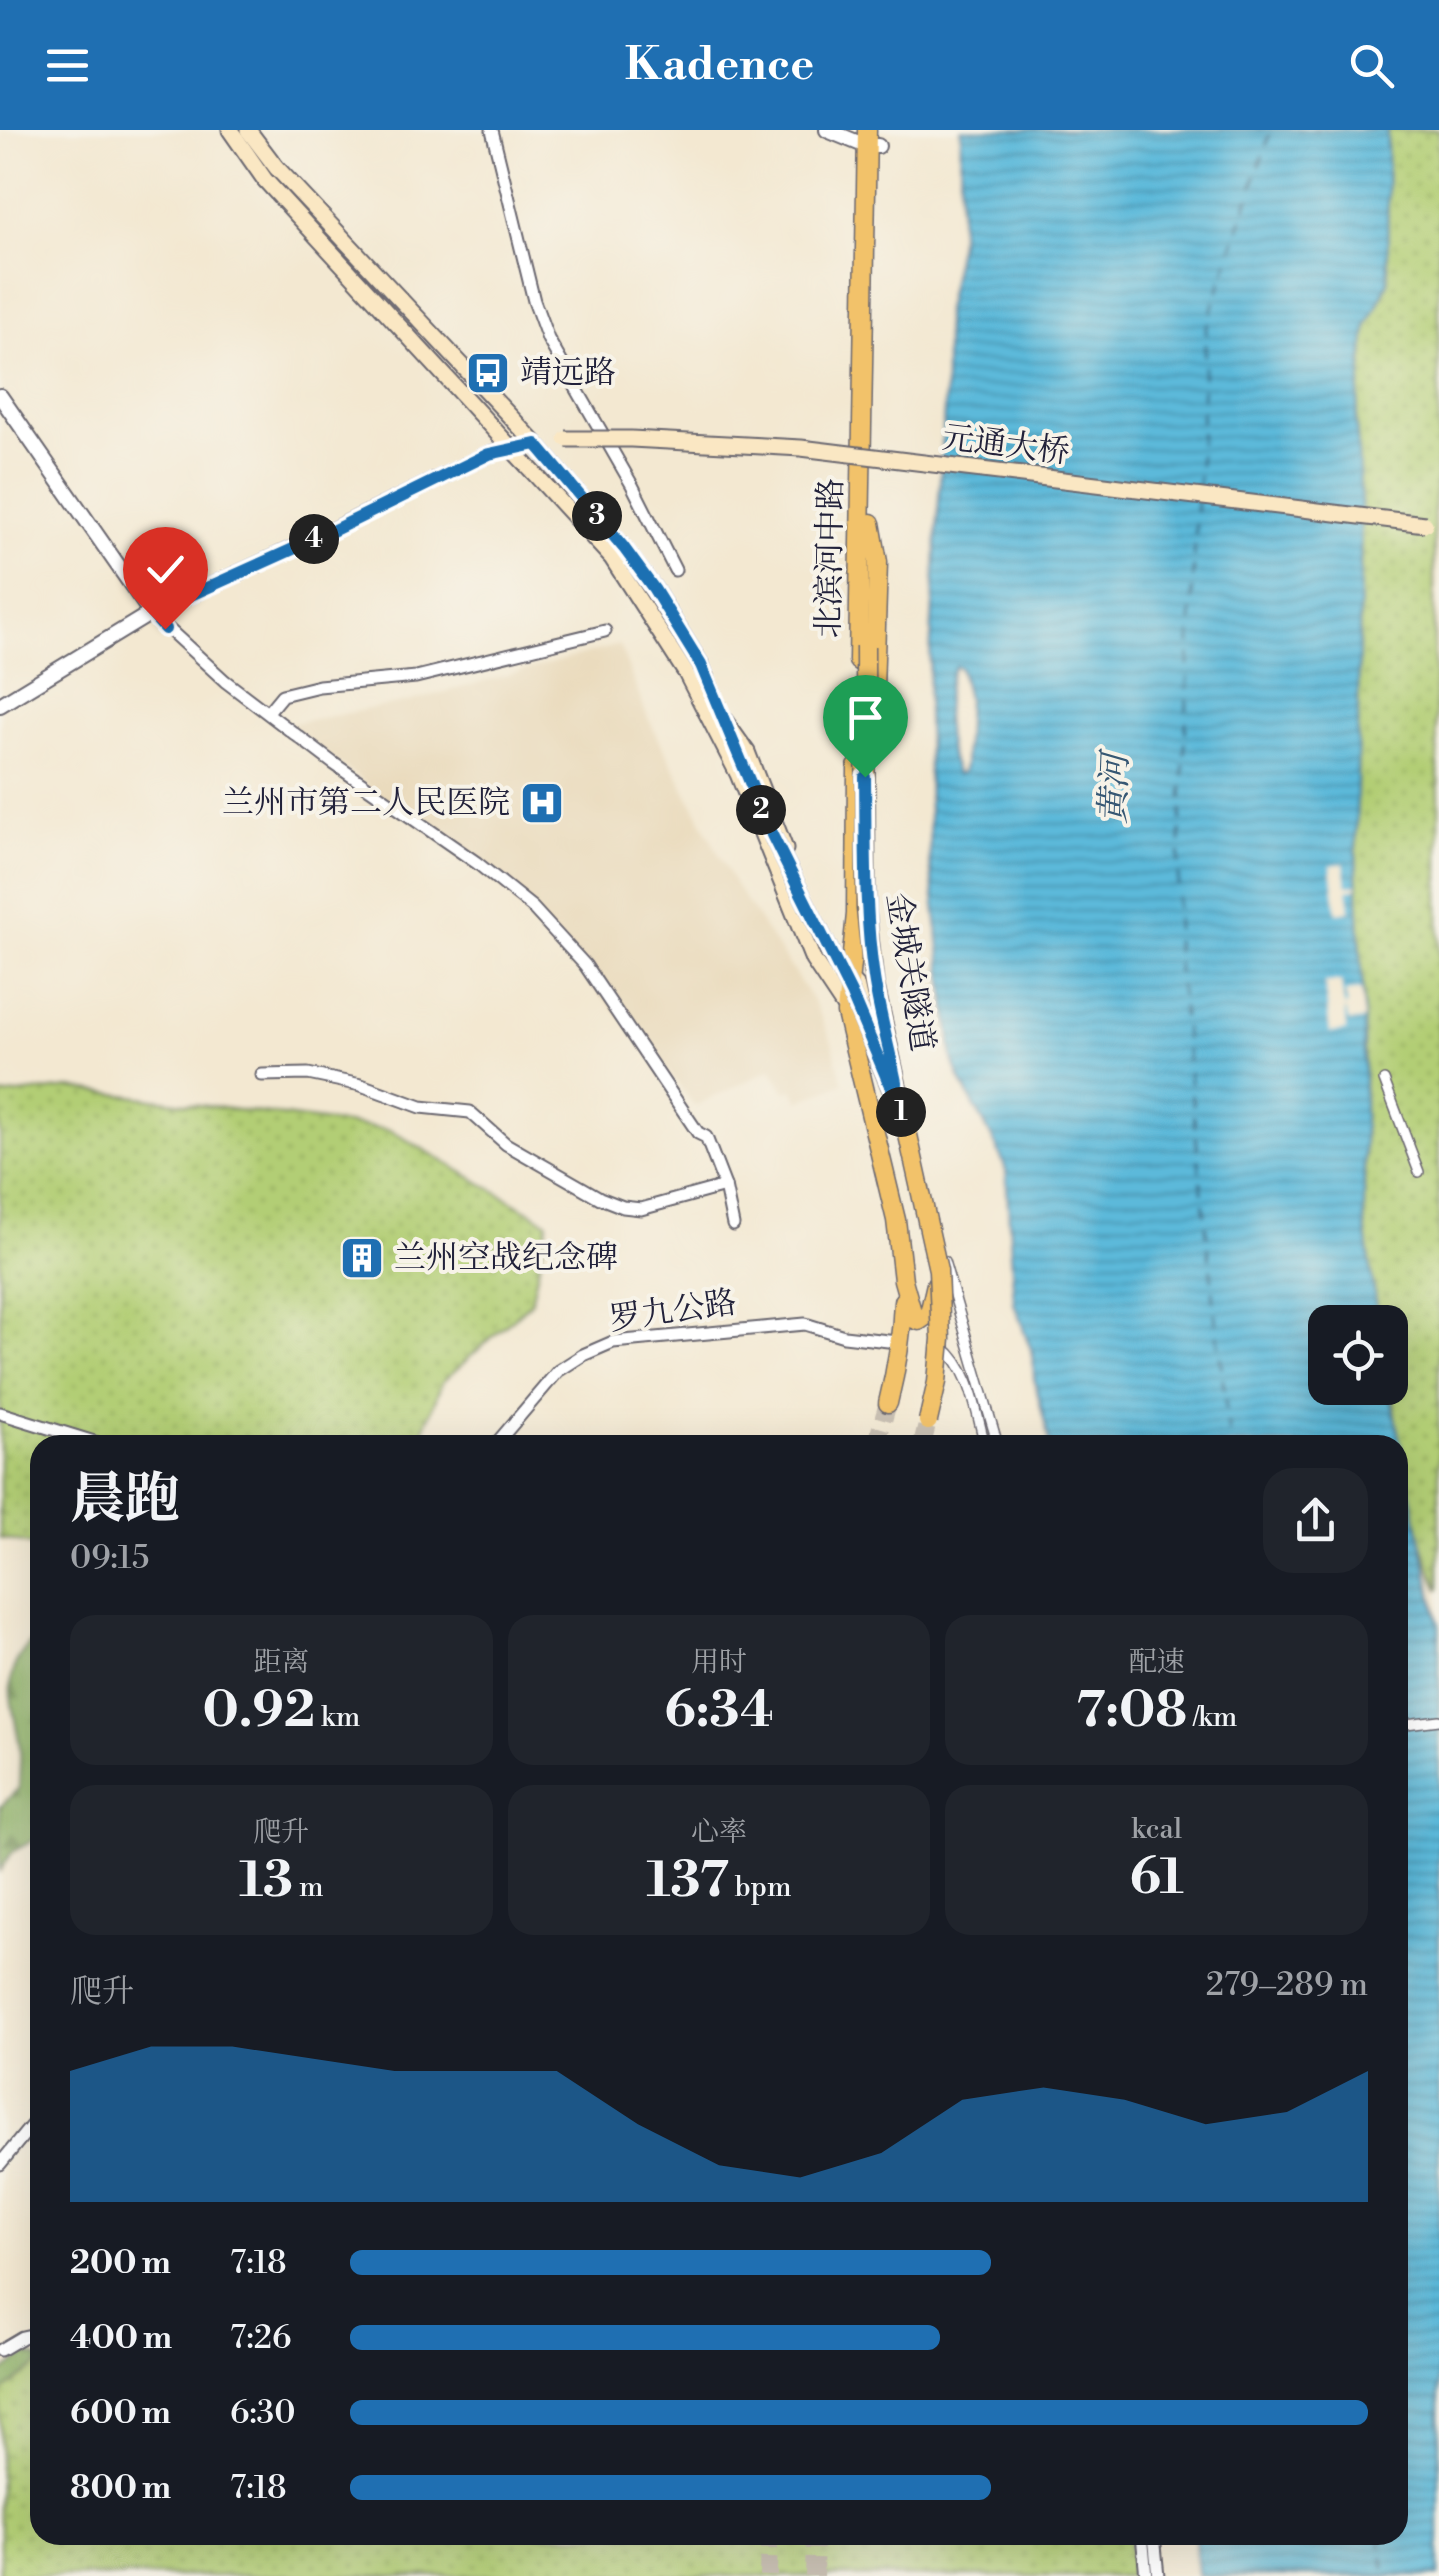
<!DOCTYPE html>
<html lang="zh">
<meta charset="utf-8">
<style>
:root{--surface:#171b24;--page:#20242c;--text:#f1f3f6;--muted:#9ea1a6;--accent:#1f6fb2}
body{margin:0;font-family:"Libre Bodoni","Noto Serif SC",serif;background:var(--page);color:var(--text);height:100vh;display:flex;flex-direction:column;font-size:38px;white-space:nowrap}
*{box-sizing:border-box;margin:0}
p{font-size:32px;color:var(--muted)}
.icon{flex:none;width:55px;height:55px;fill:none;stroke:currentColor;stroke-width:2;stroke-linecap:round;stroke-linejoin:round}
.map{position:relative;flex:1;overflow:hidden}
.sheet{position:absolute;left:30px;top:1305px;width:1378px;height:1110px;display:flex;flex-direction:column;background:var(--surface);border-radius:30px;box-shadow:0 10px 40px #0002}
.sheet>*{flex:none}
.tools{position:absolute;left:1308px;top:1175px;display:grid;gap:20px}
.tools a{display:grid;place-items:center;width:100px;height:100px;border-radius:20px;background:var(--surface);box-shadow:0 10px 40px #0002;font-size:50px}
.pin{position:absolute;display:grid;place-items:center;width:85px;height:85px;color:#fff;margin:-102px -42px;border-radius:50% 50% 50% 0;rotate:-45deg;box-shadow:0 0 10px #0007}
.pin .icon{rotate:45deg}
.km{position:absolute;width:50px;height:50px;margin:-25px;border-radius:50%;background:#222;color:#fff;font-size:28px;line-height:50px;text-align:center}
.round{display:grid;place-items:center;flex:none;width:105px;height:105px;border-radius:30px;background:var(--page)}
.summary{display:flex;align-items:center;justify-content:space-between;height:170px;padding:0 40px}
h1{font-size:55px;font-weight:700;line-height:75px}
.metrics{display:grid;grid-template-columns:repeat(3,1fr);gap:15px;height:170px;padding:10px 40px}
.metrics div{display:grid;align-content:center;border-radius:25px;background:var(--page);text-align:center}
.metrics b{font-size:50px;font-weight:700}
.metrics small{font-size:28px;font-weight:400}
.metrics p{font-size:28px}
.chart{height:280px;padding:20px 40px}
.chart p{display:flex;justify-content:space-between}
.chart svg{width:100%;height:180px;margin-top:10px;fill:var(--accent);opacity:.7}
ul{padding:0 40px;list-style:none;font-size:32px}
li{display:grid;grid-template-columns:160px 120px 1fr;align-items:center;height:75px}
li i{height:25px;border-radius:12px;background:var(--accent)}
header{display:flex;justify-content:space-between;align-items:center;height:130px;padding:0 40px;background:var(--accent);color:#fff;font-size:45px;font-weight:700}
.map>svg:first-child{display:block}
</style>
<header><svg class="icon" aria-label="menu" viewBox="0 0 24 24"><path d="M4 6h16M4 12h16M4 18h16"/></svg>Kadence<svg class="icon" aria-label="search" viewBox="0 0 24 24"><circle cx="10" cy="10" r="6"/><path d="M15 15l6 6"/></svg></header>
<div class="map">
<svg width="1439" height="2446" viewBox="0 0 1439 2446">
<defs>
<pattern id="forest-firs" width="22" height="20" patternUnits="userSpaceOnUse" patternTransform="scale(2.5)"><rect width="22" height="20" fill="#8db166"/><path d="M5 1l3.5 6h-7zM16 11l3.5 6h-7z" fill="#739055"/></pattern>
<pattern id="park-dots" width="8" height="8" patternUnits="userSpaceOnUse" patternTransform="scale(2.5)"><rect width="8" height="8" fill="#b2ce74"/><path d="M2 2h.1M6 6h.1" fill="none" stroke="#99b165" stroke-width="1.8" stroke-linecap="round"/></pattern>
<pattern id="water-rules" width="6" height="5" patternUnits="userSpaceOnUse" patternTransform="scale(2.5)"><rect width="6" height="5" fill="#5cb9da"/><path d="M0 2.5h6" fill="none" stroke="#4c96b2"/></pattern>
</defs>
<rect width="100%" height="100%" fill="#f7f3e8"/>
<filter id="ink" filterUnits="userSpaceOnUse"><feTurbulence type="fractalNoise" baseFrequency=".01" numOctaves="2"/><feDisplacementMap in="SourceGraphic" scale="20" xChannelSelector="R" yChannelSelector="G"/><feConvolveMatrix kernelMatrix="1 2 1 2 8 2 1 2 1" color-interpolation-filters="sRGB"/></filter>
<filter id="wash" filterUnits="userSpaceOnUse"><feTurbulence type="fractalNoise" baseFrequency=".0048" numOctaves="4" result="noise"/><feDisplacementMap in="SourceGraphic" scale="40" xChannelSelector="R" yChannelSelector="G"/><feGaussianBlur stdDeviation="2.25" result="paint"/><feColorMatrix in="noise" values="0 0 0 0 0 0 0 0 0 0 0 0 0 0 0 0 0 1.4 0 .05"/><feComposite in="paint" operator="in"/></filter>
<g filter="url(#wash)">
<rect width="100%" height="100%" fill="#f3e8d1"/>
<path fill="#e9d9ba" d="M619,515L648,588L734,753L815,874L832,912L843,953L799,971L793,959L786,961L771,939L695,976L664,935L510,765L288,594L408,572Z"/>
<g fill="url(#forest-firs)" stroke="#586a50" stroke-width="2.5">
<path d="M40,1503V1707L12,1722L0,1741V1677L19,1658C19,1643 22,1625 19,1611C9,1558 0,1540 40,1503Z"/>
<path d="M27,2224L40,2228V2268L0,2274V2244Z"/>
</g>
<g fill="url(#park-dots)" stroke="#6a7858" stroke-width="2.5">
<path d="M1387,0H1439V311L1434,376V522L1439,674V1460C1403,1377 1390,1281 1390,1192H1378L1364,1088V890L1356,721L1361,373L1356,290L1367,197L1388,152Z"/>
<path d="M70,958L390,1000L548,1092L531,1172L442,1252L418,1315H40V1417L0,1408V966Z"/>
<path d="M40,2233V2405H1129L1131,2446H0V2264Z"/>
</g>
<path fill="url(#water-rules)" stroke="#3f6e8a" stroke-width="2.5" fill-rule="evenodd" d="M961,0H1387L1388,152L1367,197L1356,290L1361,373L1356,721L1364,890V1088L1378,1192H1325V1258H1389L1439,1497V2446H1197L1195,2405H1398V1315H1050L1034,1248L1033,1225L1014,1173L1006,1041C994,1002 966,970 953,930L930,733L927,580L945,264V180L959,112ZM955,536L960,538L967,569L964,635L962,643L957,645C944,617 940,565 955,536Z"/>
<g fill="#f3e8d1">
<path d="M1344,733L1347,755H1357V758L1348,760L1350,781L1337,783L1331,735Z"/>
<path d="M1341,851L1344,876L1347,875L1345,862L1361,860L1364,890L1349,892L1344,878L1346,901L1330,903L1325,853Z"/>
</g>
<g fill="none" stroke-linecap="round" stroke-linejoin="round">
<g stroke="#365773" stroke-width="2.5" stroke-dasharray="12 10" stroke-linecap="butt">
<path d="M1198,358L1206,199L1271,0"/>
<path d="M1197,371L1175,814L1230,1315"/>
<path d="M1380,2405L1385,2446"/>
</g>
</g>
</g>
<g filter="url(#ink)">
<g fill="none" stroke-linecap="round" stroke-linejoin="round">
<g stroke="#c9c0b3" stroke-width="18" stroke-dasharray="18 9" stroke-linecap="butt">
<path d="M876,1315L888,1273"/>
<path d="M922,1315L928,1291"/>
<path d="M768,2446L769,2405"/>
<path d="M814,2446L815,2405"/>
</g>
<g stroke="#6b6770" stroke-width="12">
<g id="pedestrian">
<path d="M1384,950L1419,1042"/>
<path d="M944,1131L998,1315"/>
<path d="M943,1217C971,1239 976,1282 985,1315"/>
<path d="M1398,1595L1439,1590"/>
</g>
</g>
<g stroke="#6b6770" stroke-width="15">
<g id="minor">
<path d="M492,0L534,171L548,209L632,355L675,440"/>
<path d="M151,483L225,551L333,633L477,733L532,777L585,835L698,1003L706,1007L725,1056L733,1095"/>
<path d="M268,582L282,565L319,556L416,547L605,501"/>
<path d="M262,945L308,944L361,955L421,977L470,982L506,1014L600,1068L623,1077L641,1079L725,1056"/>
<path d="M0,1283L104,1315"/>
<path d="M495,1315L558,1241L583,1225L613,1212L805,1194L844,1206L897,1212"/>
<path d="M0,2034L40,1985"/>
<path d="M0,2220L22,2207L40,2203"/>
<path d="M1142,2405L1146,2446"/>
<path d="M1154,2405L1158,2446"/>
</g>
</g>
<g stroke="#6b6770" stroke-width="18">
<g id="tertiary">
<path d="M827,0L866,16H878"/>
<path d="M0,266L151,483"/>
<path d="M0,575L151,483L322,405L489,324L510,317"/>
</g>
</g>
<g stroke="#6b6770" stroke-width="19">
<g id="secondary">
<path d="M230,0L265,50L612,428L686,543L738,644L813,830L849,884"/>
<path d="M248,0L276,37L536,314L624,419L654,459L701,535L720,584L747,622L785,719"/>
<path d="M847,847L878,880"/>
</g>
</g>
<g stroke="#6b6770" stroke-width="21">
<g id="primary">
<path d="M871,393L878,432L873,592"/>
<path d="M858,531L867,0"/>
<path d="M857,637L856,784L846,883L896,1090L903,1150L914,1189L919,1191L929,1184L936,1154"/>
<path d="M888,1273C896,1241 902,1204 903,1171"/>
</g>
</g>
<use href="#pedestrian" stroke="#fff" stroke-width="9"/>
<use href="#minor" stroke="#fff" stroke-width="11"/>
<use href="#tertiary" stroke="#fff" stroke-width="14"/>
<use href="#secondary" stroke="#fae7c3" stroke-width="15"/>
<use href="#primary" stroke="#f2c26a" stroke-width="18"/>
<g stroke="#6b6770" stroke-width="19" stroke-linecap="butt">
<g id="secondary-bridge">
<path d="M566,309H631L801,318L1425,394"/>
<path d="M772,705L851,863L894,967"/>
</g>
</g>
<g stroke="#6b6770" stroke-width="21" stroke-linecap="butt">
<path id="primary-bridge" d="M865,516L866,779L874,852L938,1140L941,1209L937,1252L928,1291"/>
</g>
<use href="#secondary-bridge" stroke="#fae7c3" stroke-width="15"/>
<use href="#primary-bridge" stroke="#f2c26a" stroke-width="18"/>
</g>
</g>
<g fill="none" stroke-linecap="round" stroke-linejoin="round" filter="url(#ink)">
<g stroke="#fff" stroke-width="20">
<path id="route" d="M165,499L151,483L322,406L489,324L536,314L624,418L654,459L701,535L772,705L851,863L902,984C895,938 881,894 874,848C864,781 866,715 865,647"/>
</g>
<use href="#route" stroke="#1f6fb2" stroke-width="12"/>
</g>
<defs>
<g id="bus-square" transform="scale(2.25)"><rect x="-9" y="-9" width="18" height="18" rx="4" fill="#1f6fb2" stroke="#f7f3e8"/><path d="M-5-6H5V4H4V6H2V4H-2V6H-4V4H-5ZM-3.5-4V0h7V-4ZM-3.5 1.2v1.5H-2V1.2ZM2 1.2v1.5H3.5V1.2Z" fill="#fff"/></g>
<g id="hospital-square" transform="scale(2.25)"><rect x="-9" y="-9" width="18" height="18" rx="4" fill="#1f6fb2" stroke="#f7f3e8"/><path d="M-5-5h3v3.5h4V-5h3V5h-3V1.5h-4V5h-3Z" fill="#fff"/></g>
<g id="building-square" transform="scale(2.25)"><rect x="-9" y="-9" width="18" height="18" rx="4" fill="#1f6fb2" stroke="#f7f3e8"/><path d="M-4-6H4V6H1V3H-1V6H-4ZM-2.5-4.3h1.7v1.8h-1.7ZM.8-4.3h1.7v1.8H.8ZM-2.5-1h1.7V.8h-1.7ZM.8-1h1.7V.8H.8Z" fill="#fff"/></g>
</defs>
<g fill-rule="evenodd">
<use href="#bus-square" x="488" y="243"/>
<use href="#hospital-square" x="542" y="673"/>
<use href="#building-square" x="362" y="1128"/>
</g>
<g text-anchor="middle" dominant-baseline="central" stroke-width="8" stroke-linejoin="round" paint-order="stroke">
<g font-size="32" fill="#22223b" stroke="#f7f3e8" text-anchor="start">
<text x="520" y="243">靖远路</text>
<text x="510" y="673" text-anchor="end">兰州市第二人民医院</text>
<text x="394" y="1128">兰州空战纪念碑</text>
</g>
<g font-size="32" fill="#22223b" stroke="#f7f3e8">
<text transform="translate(1006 315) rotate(7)">元通大桥</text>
<text transform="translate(830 428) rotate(-89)">北滨河中路</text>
<text transform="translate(910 842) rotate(81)">金城关隧道</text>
<text transform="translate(673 1181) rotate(-8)">罗九公路</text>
</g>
<g font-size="35" font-style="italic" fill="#365773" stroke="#f7f3e8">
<text transform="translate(1115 659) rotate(-88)">黄河</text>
</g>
</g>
</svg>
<div class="tools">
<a><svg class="icon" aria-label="locate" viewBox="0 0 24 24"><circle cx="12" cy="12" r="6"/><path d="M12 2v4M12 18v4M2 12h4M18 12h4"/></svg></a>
</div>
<div class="pin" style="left:865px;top:647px;background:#1e9e55"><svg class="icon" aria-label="arrive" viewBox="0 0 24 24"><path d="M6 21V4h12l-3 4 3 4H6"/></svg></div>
<div class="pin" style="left:165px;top:499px;background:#d93025"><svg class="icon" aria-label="check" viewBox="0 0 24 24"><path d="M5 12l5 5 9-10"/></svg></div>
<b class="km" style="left:901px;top:982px">1</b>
<b class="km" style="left:761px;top:680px">2</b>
<b class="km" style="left:597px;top:386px">3</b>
<b class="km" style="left:314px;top:409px">4</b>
<section class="sheet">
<div class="summary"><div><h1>晨跑</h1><p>09:15</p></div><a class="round"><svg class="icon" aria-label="share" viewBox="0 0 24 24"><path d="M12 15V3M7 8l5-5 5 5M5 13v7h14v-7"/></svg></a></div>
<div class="metrics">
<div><p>距离</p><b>0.92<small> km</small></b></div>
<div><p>用时</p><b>6:34</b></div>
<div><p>配速</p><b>7:08<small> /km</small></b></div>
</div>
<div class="metrics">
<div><p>爬升</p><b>13<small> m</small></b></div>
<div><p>心率</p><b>137<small> bpm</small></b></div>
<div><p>kcal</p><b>61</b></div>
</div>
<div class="chart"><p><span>爬升</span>279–289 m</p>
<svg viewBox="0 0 160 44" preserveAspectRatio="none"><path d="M0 44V12L10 6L20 6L30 9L40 12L50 12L60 12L70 25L80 35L90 38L100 32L110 19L120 16L130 19L140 25L150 22L160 12V44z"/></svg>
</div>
<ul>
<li><b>200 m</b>7:18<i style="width:63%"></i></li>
<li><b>400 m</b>7:26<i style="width:58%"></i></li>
<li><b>600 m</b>6:30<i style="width:100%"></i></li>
<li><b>800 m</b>7:18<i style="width:63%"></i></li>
</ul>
</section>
</div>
